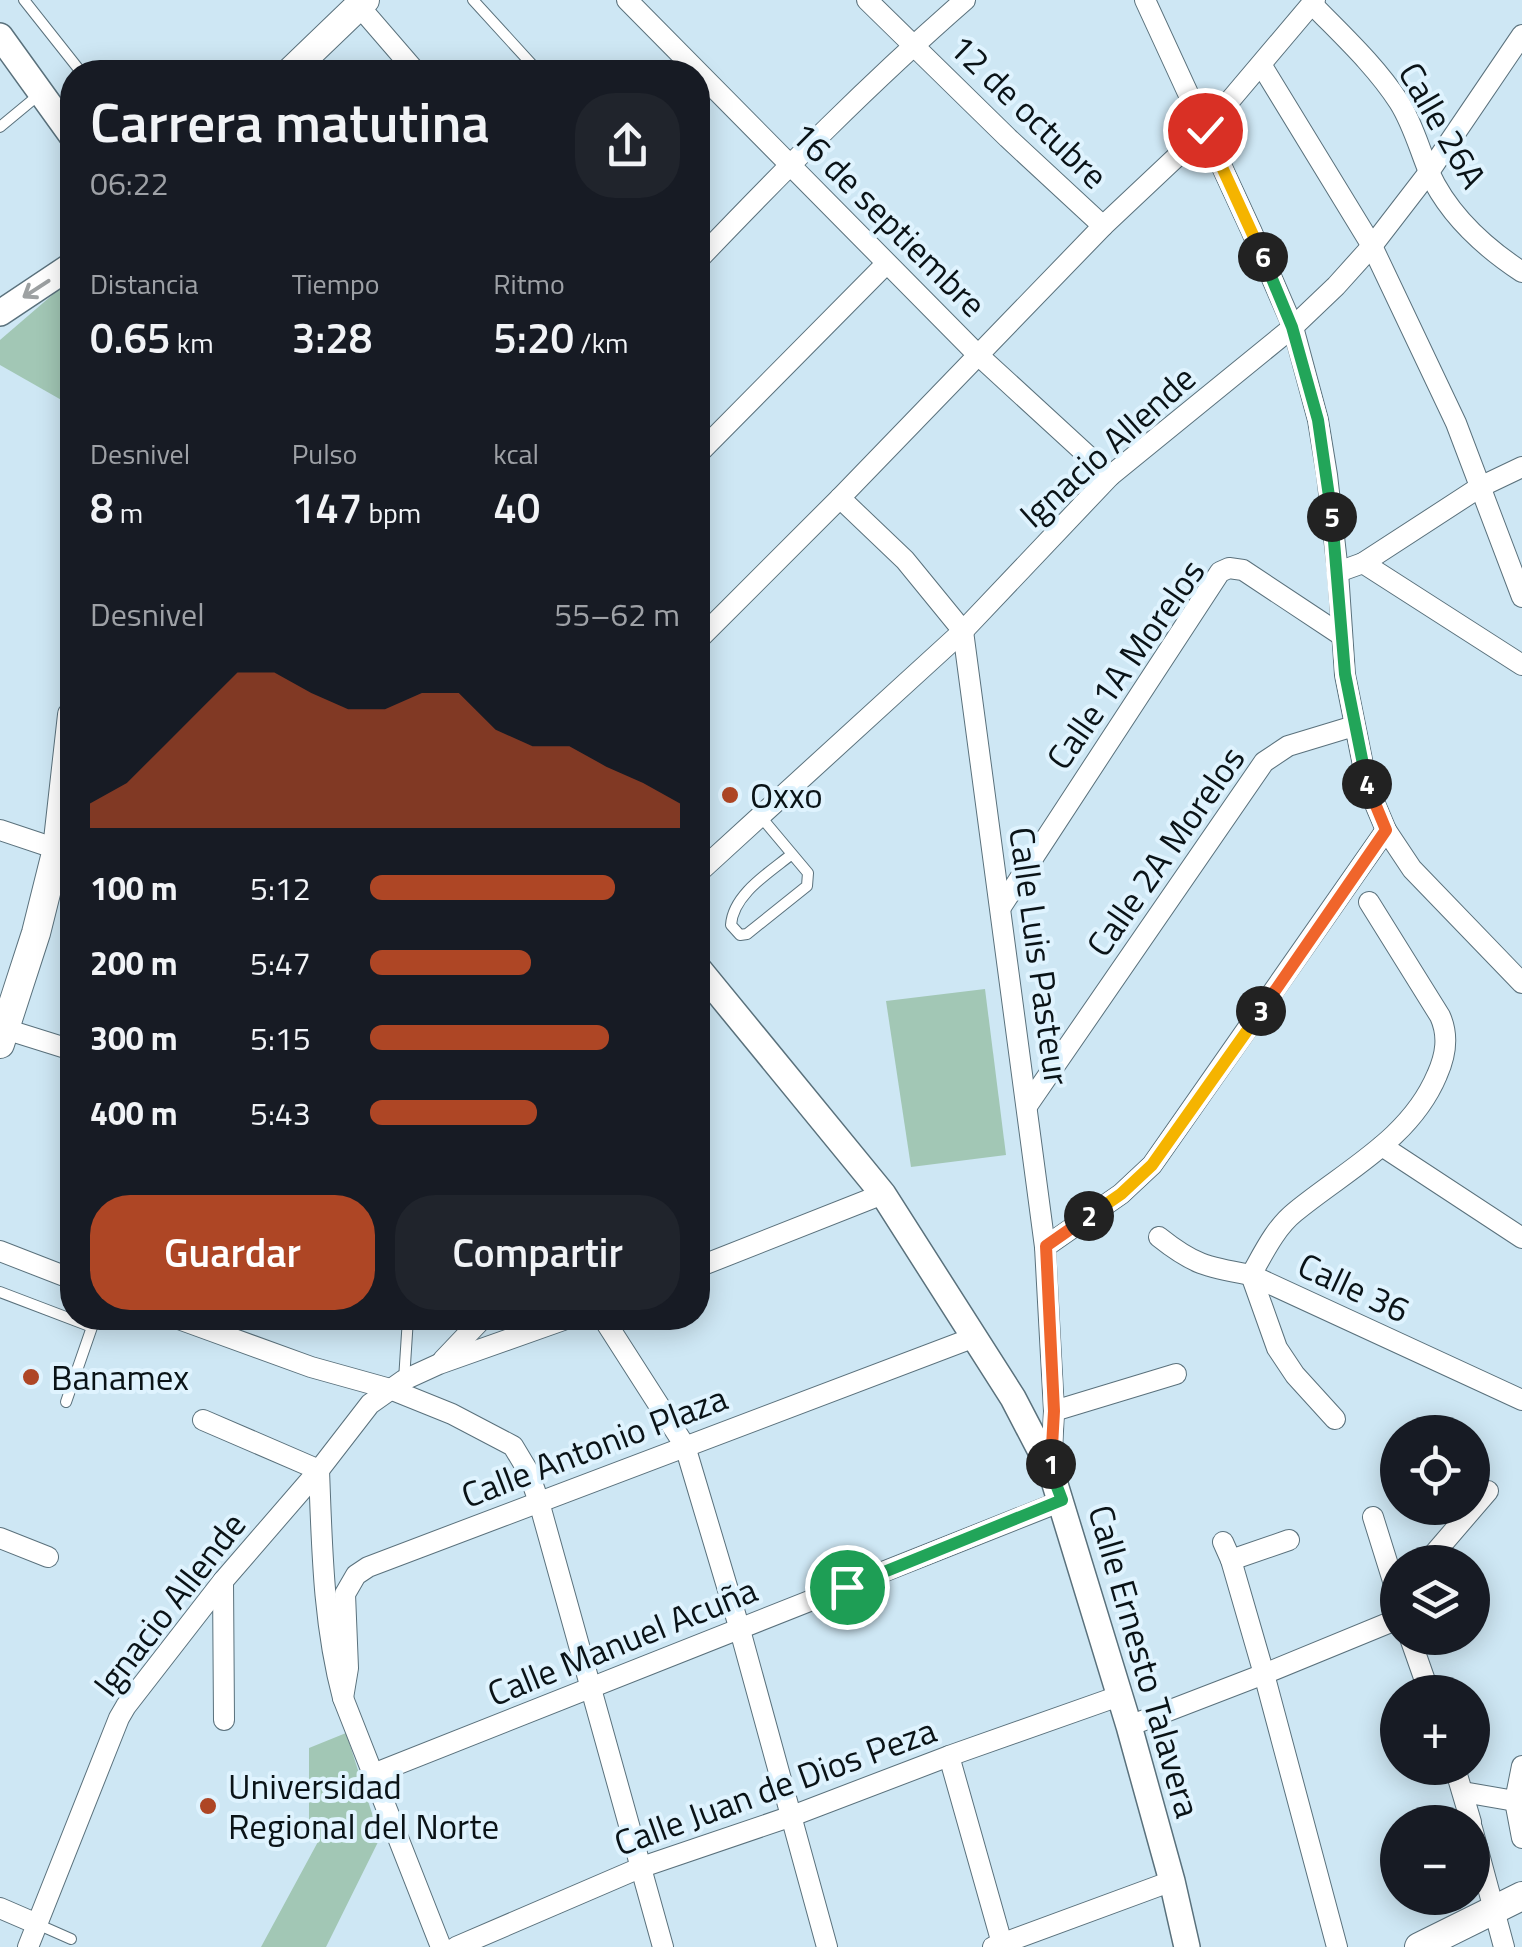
<!DOCTYPE html>
<html lang="es">
<meta charset="utf-8">
<style>
:root{--surface:#171b24;--page:#20242c;--text:#f1f3f6;--muted:#9ea1a6;--accent:#ae4625}
body{margin:0;font-family:"Titillium Web",sans-serif;background:var(--page);color:var(--text);height:100vh;display:flex;flex-direction:column;font-size:38px;white-space:nowrap}
*{box-sizing:border-box;margin:0}
p{font-size:32px;color:var(--muted)}
.icon{flex:none;width:55px;height:55px;fill:none;stroke:currentColor;stroke-width:2;stroke-linecap:round;stroke-linejoin:round}
.map{position:relative;flex:1;overflow:hidden}
.details{position:absolute;left:60px;top:60px;width:650px;height:1270px;display:flex;flex-direction:column;background:var(--surface);border-radius:40px;box-shadow:0 5px 25px #0003}
.details>*{flex:none}
.tools{position:absolute;left:1380px;top:1415px;display:grid;gap:20px}
.tools a{display:grid;place-items:center;width:110px;height:110px;border-radius:50%;background:var(--surface);box-shadow:0 5px 25px #0003;font-size:50px}
.pin{position:absolute;display:grid;place-items:center;width:85px;height:85px;color:#fff;margin:-42px;border:5px solid #fff;border-radius:50%;box-shadow:0 2px 10px #0007}
.km{position:absolute;width:50px;height:50px;margin:-25px;border-radius:50%;background:#222;color:#fff;font-size:28px;line-height:50px;text-align:center}
.round{display:grid;place-items:center;flex:none;width:105px;height:105px;border-radius:40px;background:var(--page)}
.head{display:flex;align-items:center;justify-content:space-between;height:170px;padding:0 30px}
h1{font-size:55px;font-weight:600;line-height:75px}
.metrics{display:grid;grid-template-columns:repeat(3,1fr);gap:15px;height:170px;padding:10px 30px}
.metrics div{display:grid;align-content:center}
.metrics b{font-size:42px;font-weight:600}
.metrics small{font-size:28px;font-weight:400}
.metrics p{font-size:28px}
.chart{height:280px;padding:20px 30px}
.chart p{display:flex;justify-content:space-between}
.chart svg{width:100%;height:180px;margin-top:10px;fill:var(--accent);opacity:.7}
.primary-button{display:flex;gap:20px;margin-top:auto;padding:20px 30px}
.primary-button a{flex:1;height:115px;border-radius:40px;background:var(--accent);color:#fff;font-size:40px;font-weight:600;line-height:115px;text-align:center}
.primary-button a+a{background:var(--page);color:var(--text)}
ul{padding:0 30px;list-style:none;font-size:32px}
li{display:grid;grid-template-columns:160px 120px 1fr;align-items:center;height:75px}
li i{height:25px;border-radius:12px;background:var(--accent)}
.map>svg:first-child{display:block}
</style>
<div class="map">
<svg width="1522" height="1947" viewBox="0 0 1522 1947">
<rect width="100%" height="100%" fill="#cee7f4"/>
<g fill="#a2c7b5">
<path d="M72,278V406L0,365V340Z"/>
<path d="M985,989L1006,1155L911,1167L886,1001Z"/>
<path d="M346,1733L380,1838L326,1947H261L320,1838L309,1833V1748Z"/>
</g>
<g fill="none" stroke-linecap="round" stroke-linejoin="round">
<g stroke="#5a717c" stroke-width="12">
<g id="service">
<path d="M24,0L81,72"/>
<path d="M473,0L537,70"/>
<path d="M0,127L41,93"/>
<path d="M761,817L808,873L807,886L747,934L740,935L731,925C733,894 770,872 792,854"/>
<path d="M0,1292L92,1327L95,1318"/>
<path d="M404,1380L408,1318"/>
<path d="M66,1402L92,1327"/>
<path d="M37,1924L71,1939"/>
</g>
</g>
<g stroke="#5a717c" stroke-width="22">
<g id="minor">
<path d="M627,0L977,354L1110,476"/>
<path d="M867,0L1008,138L1103,226"/>
<path d="M1145,0L1251,230L1293,327L1318,420L1327,475L1338,572L1345,675L1367,785L1386,830L1412,869L1522,983"/>
<path d="M1312,4C1342,35 1375,65 1399,102C1413,124 1419,148 1429,172C1448,214 1484,247 1522,272"/>
<path d="M359,6L416,72"/>
<path d="M1262,66L1372,246L1456,423L1522,597"/>
<path d="M698,260C784,170 871,82 965,0"/>
<path d="M698,454L886,264"/>
<path d="M840,498L905,560L963,631L1045,1247L1054,1411L1051,1471"/>
<path d="M1363,563L1480,487L1522,467"/>
<path d="M1338,572L1363,563L1522,665"/>
<path d="M698,640L840,498L1103,226L1205,130L1315,0"/>
<path d="M0,830L57,849"/>
<path d="M698,873L963,631L1110,476L1293,327L1336,286L1372,246L1429,172L1522,35"/>
<path d="M1001,907L1220,572L1229,568L1243,570L1341,635"/>
<path d="M5,1029L72,1050"/>
<path d="M1027,1106L1264,762L1288,746L1354,726"/>
<path d="M1382,1146L1522,1238"/>
<path d="M1159,1237C1194,1265 1207,1267 1251,1275L1522,1400"/>
<path d="M1045,1247L1121,1194L1152,1165L1386,830"/>
<path d="M0,1251L72,1279"/>
<path d="M698,1267L883,1194"/>
<path d="M176,1318L311,1367L390,1389L452,1414L513,1446L528,1471L539,1502L663,1947"/>
<path d="M603,1318L685,1446L740,1630L827,1947"/>
<path d="M443,1360L483,1318"/>
<path d="M1054,1411L1176,1374"/>
<path d="M1335,1419L1295,1375L1277,1348L1251,1275C1263,1254 1275,1228 1295,1212C1346,1170 1410,1139 1437,1075C1446,1055 1449,1036 1440,1016L1369,902"/>
<path d="M203,1420L319,1470C322,1547 323,1623 343,1698L441,1947"/>
<path d="M1373,1517L1398,1597"/>
<path d="M0,1538L48,1557"/>
<path d="M1223,1542L1231,1560L1264,1674L1337,1947"/>
<path d="M1231,1560L1289,1540"/>
<path d="M1427,1562L1488,1491"/>
<path d="M223,1581L224,1720"/>
<path d="M1410,1638L1429,1692"/>
<path d="M343,1698L348,1668L345,1594L356,1575L368,1567L975,1337"/>
<path d="M1129,1726L1264,1674L1398,1619"/>
<path d="M949,1756L1003,1947"/>
<path d="M1522,1766L1515,1801L1522,1838"/>
<path d="M1455,1768L1471,1822"/>
<path d="M373,1774L1062,1501"/>
<path d="M1463,1792L1515,1801"/>
<path d="M1472,1828L1504,1947"/>
<path d="M0,1908L37,1924"/>
<path d="M28,1947L119,1718L126,1706L223,1581L319,1470L370,1404L404,1380L439,1364L569,1318"/>
<path d="M456,1947L642,1867L792,1816L949,1756L1119,1696"/>
<path d="M993,1947L1172,1881"/>
</g>
</g>
<g stroke="#5a717c" stroke-width="28">
<g id="tertiary">
<path d="M0,36L72,136"/>
<path d="M0,313L72,265"/>
<path d="M698,968L883,1194L1013,1398L1051,1471L1129,1726L1172,1881L1187,1947"/>
</g>
</g>
<g stroke="#5a717c" stroke-width="30">
<g id="secondary">
<path d="M290,72L365,0"/>
<path d="M0,1044L36,933L57,849L72,715"/>
<path d="M1419,1947L1522,1896"/>
</g>
</g>
<use href="#service" stroke="#fff" stroke-width="10"/>
<use href="#minor" stroke="#fff" stroke-width="20"/>
<use href="#tertiary" stroke="#fff" stroke-width="25"/>
<use href="#secondary" stroke="#fff" stroke-width="28"/>
</g>
<defs><path id="oneway-shaft" d="M-6 0H5M1.5-3L5.5 0L1.5 3" fill="none" stroke-width="1.6" stroke-linecap="round" stroke-linejoin="round" transform="scale(2.5)"/></defs>
<use stroke="#9da1a2" href="#oneway-shaft" transform="translate(36 289) rotate(147)"/>
<g fill="none" stroke-linecap="round" stroke-linejoin="round">
<g stroke="#fff" stroke-width="20">
<path id="split-1" d="M847,1587L1062,1500L1051,1471V1464"/>
</g>
<g stroke="#fff" stroke-width="20">
<path id="split-2" d="M1051,1464L1054,1411L1046,1246L1089,1216"/>
</g>
<g stroke="#fff" stroke-width="20">
<path id="split-3" d="M1089,1216L1121,1194L1152,1165L1261,1011"/>
</g>
<g stroke="#fff" stroke-width="20">
<path id="split-4" d="M1261,1011L1386,830L1367,784"/>
</g>
<g stroke="#fff" stroke-width="20">
<path id="split-5" d="M1332,517L1345,674L1367,784"/>
</g>
<g stroke="#fff" stroke-width="20">
<path id="split-6" d="M1263,257L1292,327L1318,420L1332,517"/>
</g>
<g stroke="#fff" stroke-width="20">
<path id="split-7" d="M1205,130L1263,257"/>
</g>
<use href="#split-1" stroke="#22a559" stroke-width="12"/>
<use href="#split-2" stroke="#f0652b" stroke-width="12"/>
<use href="#split-3" stroke="#f5b400" stroke-width="12"/>
<use href="#split-4" stroke="#f0652b" stroke-width="12"/>
<use href="#split-5" stroke="#22a559" stroke-width="12"/>
<use href="#split-6" stroke="#22a559" stroke-width="12"/>
<use href="#split-7" stroke="#f5b400" stroke-width="12"/>
</g>
<g fill="#ae4625" stroke="#dff3fe" stroke-width="4">
<circle cx="730" cy="795" r="10"/>
<circle cx="31" cy="1377" r="10"/>
<circle cx="208" cy="1806" r="10"/>
</g>
<g text-anchor="middle" dominant-baseline="central" stroke-width="8" stroke-linejoin="round" paint-order="stroke">
<g font-size="35" fill="#0a1317" stroke="#dff3fe">
<text transform="translate(1029 111) rotate(44)">12 de octubre</text>
<text transform="translate(1443 125) rotate(60)">Calle 26A</text>
<text transform="translate(889 219) rotate(45)">16 de septiembre</text>
<text transform="translate(1107 446) rotate(-42)">Ignacio Allende</text>
<text transform="translate(1125 664) rotate(-55)">Calle 1A Morelos</text>
<text transform="translate(1165 851) rotate(-55)">Calle 2A Morelos</text>
<text transform="translate(1040 956) rotate(82)">Calle Luis Pasteur</text>
<text transform="translate(1354 1287) rotate(25)">Calle 36</text>
<text transform="translate(594 1446) rotate(-21)">Calle Antonio Plaza</text>
<text transform="translate(169 1604) rotate(-52)">Ignacio Allende</text>
<text transform="translate(622 1641) rotate(-22)">Calle Manuel Acuña</text>
<text transform="translate(1145 1661) rotate(74)">Calle Ernesto Talavera</text>
<text transform="translate(775 1786) rotate(-20)">Calle Juan de Dios Peza</text>
</g>
<g font-size="35" fill="#0a1317" stroke="#dff3fe" text-anchor="start">
<text x="750" y="795">Oxxo</text>
<text x="51" y="1377">Banamex</text>
<text x="228" y="1786">Universidad<tspan x="228" dy="40">Regional del Norte</tspan></text>
</g>
</g>
</svg>
<div class="tools">
<a><svg class="icon" aria-label="locate" viewBox="0 0 24 24"><circle cx="12" cy="12" r="6"/><path d="M12 2v4M12 18v4M2 12h4M18 12h4"/></svg></a>
<a><svg class="icon" aria-label="layers" viewBox="0 0 24 24"><path d="M12 4l9 5-9 5-9-5zM3 14l9 5 9-5"/></svg></a>
<a>+</a>
<a>−</a>
</div>
<div class="pin" style="left:847px;top:1587px;background:#1e9e55"><svg class="icon" aria-label="arrive" viewBox="0 0 24 24"><path d="M6 21V4h12l-3 4 3 4H6"/></svg></div>
<div class="pin" style="left:1205px;top:130px;background:#d93025"><svg class="icon" aria-label="check" viewBox="0 0 24 24"><path d="M5 12l5 5 9-10"/></svg></div>
<b class="km" style="left:1051px;top:1464px">1</b>
<b class="km" style="left:1089px;top:1216px">2</b>
<b class="km" style="left:1261px;top:1011px">3</b>
<b class="km" style="left:1367px;top:784px">4</b>
<b class="km" style="left:1332px;top:517px">5</b>
<b class="km" style="left:1263px;top:257px">6</b>
<section class="details">
<div class="head"><div><h1>Carrera matutina</h1><p>06:22</p></div><a class="round"><svg class="icon" aria-label="share" viewBox="0 0 24 24"><path d="M12 15V3M7 8l5-5 5 5M5 13v7h14v-7"/></svg></a></div>
<div class="metrics">
<div><p>Distancia</p><b>0.65<small> km</small></b></div>
<div><p>Tiempo</p><b>3:28</b></div>
<div><p>Ritmo</p><b>5:20<small> /km</small></b></div>
</div>
<div class="metrics">
<div><p>Desnivel</p><b>8<small> m</small></b></div>
<div><p>Pulso</p><b>147<small> bpm</small></b></div>
<div><p>kcal</p><b>40</b></div>
</div>
<div class="chart"><p><span>Desnivel</span>55–62 m</p>
<svg viewBox="0 0 160 44" preserveAspectRatio="none"><path d="M0 44V38L10 33L20 24L30 15L40 6L50 6L60 11L70 15L80 15L90 11L100 11L110 20L120 24L130 24L140 29L150 33L160 38V44z"/></svg>
</div>
<ul>
<li><b>100 m</b>5:12<i style="width:79%"></i></li>
<li><b>200 m</b>5:47<i style="width:52%"></i></li>
<li><b>300 m</b>5:15<i style="width:77%"></i></li>
<li><b>400 m</b>5:43<i style="width:54%"></i></li>
</ul>
<div class="primary-button"><a>Guardar</a><a>Compartir</a></div>
</section>
</div>
